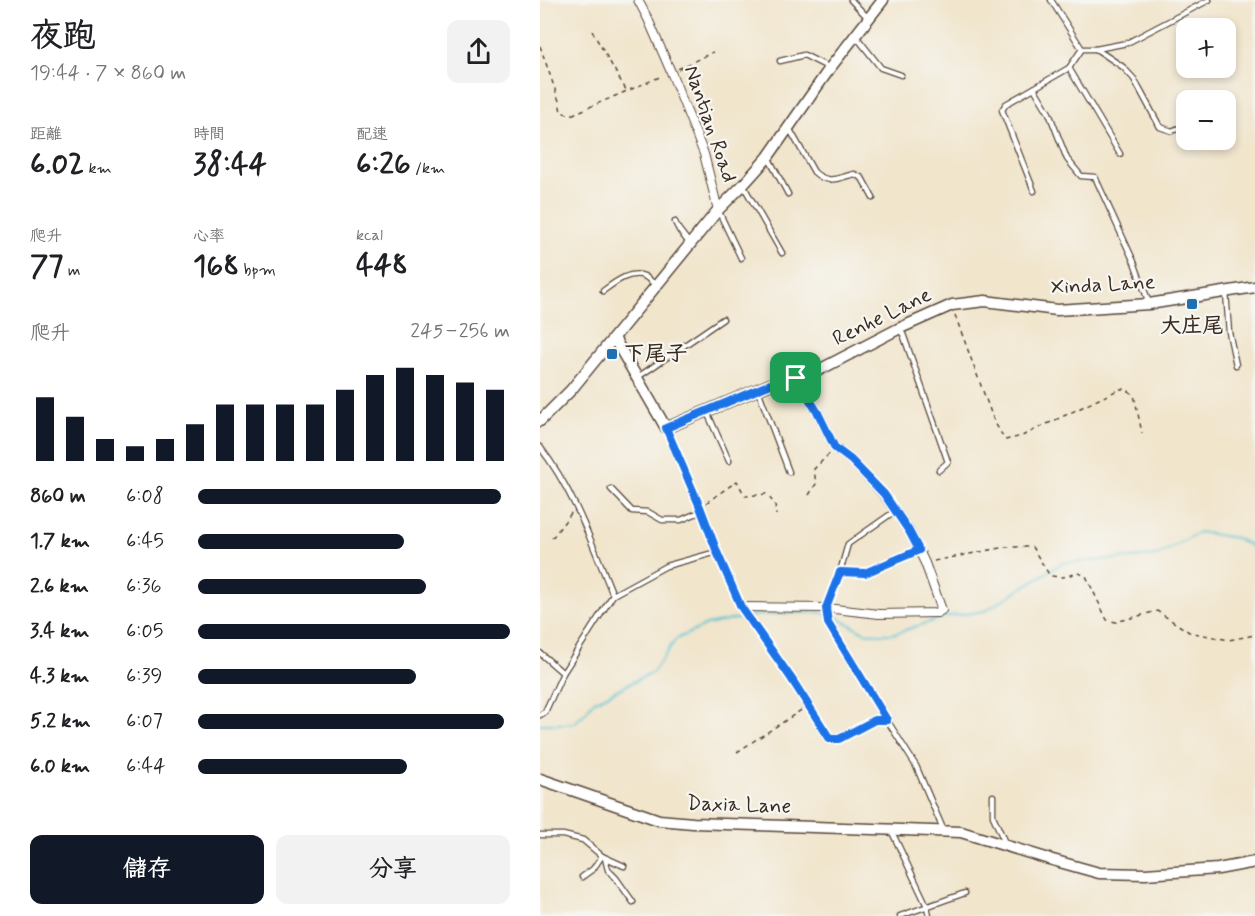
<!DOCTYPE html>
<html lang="zh-TW">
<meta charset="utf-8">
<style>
:root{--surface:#fff;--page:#f2f2f2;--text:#202124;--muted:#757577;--accent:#111827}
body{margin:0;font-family:Mynerve,"LXGW WenKai TC",sans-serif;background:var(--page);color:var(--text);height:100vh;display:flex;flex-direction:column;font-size:22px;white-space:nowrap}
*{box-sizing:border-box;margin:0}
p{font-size:20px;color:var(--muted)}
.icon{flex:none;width:33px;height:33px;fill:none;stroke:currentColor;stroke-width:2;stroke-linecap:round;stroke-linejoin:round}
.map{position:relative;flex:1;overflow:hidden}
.drawer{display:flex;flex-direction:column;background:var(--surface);width:540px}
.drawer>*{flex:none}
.fabs{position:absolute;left:636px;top:18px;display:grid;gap:12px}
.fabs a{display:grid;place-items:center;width:60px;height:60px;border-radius:12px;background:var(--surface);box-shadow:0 3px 9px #0003;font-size:30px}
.pin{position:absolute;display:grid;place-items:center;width:51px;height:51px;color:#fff;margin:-26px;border-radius:12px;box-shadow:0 3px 9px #0006}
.round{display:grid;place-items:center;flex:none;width:63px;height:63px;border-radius:12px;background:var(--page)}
.summary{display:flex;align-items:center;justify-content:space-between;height:102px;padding:0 30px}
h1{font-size:33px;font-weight:800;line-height:45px}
.metrics{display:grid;grid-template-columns:repeat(3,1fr);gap:9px;height:102px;padding:6px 30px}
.metrics div{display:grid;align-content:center}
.metrics b{font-size:30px;font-weight:800}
.metrics small{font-size:16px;font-weight:400}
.metrics p{font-size:16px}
.chart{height:168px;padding:12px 30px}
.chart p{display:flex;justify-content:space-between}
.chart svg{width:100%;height:108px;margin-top:6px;stroke:var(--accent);stroke-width:6}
.primary-button{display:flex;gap:12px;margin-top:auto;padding:12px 30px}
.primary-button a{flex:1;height:69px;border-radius:12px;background:var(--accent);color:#fff;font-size:24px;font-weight:800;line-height:69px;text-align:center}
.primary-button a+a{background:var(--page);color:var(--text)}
ul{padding:0 30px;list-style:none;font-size:20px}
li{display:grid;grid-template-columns:96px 72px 1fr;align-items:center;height:45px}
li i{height:15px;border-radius:8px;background:var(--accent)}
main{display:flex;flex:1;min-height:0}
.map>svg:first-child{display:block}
</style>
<main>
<section class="drawer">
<div class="summary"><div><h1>夜跑</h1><p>19:44 · 7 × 860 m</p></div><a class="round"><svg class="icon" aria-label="share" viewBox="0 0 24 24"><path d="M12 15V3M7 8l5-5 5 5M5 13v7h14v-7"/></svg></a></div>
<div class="metrics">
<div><p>距離</p><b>6.02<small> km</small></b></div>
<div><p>時間</p><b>38:44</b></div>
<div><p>配速</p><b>6:26<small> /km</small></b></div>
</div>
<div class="metrics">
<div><p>爬升</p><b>77<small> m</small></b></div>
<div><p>心率</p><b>168<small> bpm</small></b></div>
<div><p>kcal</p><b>448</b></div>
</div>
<div class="chart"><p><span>爬升</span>245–256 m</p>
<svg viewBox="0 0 160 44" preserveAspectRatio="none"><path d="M5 44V18M15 44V26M25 44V35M35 44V38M45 44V35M55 44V29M65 44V21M75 44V21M85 44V21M95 44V21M105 44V15M115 44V9M125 44V6M135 44V9M145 44V12M155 44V15"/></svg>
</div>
<ul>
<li><b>860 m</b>6:08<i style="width:97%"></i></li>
<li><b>1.7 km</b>6:45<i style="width:66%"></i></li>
<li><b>2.6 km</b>6:36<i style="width:73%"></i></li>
<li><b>3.4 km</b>6:05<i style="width:100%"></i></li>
<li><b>4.3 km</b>6:39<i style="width:70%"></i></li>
<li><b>5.2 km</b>6:07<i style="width:98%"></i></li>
<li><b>6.0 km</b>6:44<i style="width:67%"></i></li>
</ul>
<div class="primary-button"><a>儲存</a><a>分享</a></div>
</section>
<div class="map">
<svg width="715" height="916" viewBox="0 0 715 916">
<rect width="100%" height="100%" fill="#f6f6f2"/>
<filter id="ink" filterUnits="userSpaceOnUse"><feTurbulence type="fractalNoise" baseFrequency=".0167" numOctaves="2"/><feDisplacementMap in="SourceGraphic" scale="12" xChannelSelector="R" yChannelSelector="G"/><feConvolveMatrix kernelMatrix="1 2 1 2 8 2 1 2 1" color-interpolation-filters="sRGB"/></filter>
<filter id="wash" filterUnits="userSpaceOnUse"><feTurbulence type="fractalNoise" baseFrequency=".008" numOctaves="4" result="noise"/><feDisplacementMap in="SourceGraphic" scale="24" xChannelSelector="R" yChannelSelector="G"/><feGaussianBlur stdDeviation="1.35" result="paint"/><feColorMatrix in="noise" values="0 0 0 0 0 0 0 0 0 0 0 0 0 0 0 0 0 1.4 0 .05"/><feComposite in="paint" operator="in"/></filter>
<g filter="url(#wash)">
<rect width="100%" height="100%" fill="#f1e5cc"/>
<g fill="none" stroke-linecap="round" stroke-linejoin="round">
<path stroke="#56c2d1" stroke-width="2" d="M0,724H22L34,723L45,713L53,702L113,672L136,639L167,625L216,615L279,612L296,617L324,632L338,634H353L405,617L445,611L522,563L617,556L659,532L696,538L715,548"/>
</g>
</g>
<g filter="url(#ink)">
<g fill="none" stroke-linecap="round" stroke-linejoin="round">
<g stroke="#564638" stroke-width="7">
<g id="service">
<path d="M311,0L329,19"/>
<path d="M511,0L542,49H556L587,43L669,0"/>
<path d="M315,35L341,68L361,75"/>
<path d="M542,49L529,68L494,88L509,113L527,159L541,176L555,177L594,262L609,303"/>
<path d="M556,49L583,67L594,79L620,127L632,131L646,125"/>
<path d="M240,61L264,55L290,68"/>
<path d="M529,68L580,154"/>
<path d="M249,128L274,172C288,185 298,178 314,174L322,178L333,198"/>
<path d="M228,157L248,194"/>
<path d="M203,185L242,253"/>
<path d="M494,191L462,110L466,104L494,88"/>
<path d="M179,212L201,258"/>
<path d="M135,222L139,230L150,244"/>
<path d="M63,291C74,283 90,270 104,276C108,278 113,283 116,285"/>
<path d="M686,292L689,332L696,365"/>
<path d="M358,329L363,334L408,462L399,470"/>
<path d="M98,377L183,319"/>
<path d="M218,390L249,472"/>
<path d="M167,412L189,461"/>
<path d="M126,428L160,507L177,552L201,607L251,678L290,739H299L335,720H347L376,766L403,829"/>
<path d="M0,447C34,491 52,544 73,595L23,673L5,712L0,715"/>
<path d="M71,489L92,511L108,512L122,520H141L162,511"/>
<path d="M338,567L379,550"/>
<path d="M73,595L126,566L177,552"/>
<path d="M0,653L23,673"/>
<path d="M347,720L288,623L286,608L300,572L308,544L355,511"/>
<path d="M453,796V816L465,843"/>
<path d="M352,832L387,906L389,916"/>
<path d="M0,835H23L43,840L62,856L84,866"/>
<path d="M65,858L68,870L76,878L93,902"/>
<path d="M42,877L53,869L62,856"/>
<path d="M360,916L425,893"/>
</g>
</g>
<g stroke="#564638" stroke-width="10">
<g id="minor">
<path d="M98,0L108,19L131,72L164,154L178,210"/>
<path d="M201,607L286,608L339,614L397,613L402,610L385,563L369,530L343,494L311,460L295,448L278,413L256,378"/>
</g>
</g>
<g stroke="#564638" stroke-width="13">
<g id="tertiary">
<path d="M74,338L126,428L245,378H256L281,369L358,329L412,305L445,301L517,310L609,304L715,287"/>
<path d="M0,421L31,390L178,210L203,185L228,157L290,68L343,0"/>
<path d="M0,779L119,820L153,823L421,832L509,859L559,873L605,874L678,869L715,862"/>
</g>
</g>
<g stroke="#564638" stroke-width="1.5" stroke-dasharray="4.5 4.5" stroke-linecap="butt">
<path d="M52,31L86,90"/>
<path d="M0,46L19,101L21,112L31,115L122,76"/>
<path d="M138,69L173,52"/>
<path d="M415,315L454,421L465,440L482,436L580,389H586L594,395L602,433"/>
<path d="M269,495L276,484L274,469L290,453"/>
<path d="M166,503L197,481L205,496L226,494L235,504L236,515"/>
<path d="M12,538L32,512"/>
<path d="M394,561L465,547H492L510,576L523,577L538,573L546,576L567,620L576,622L617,611L649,632L689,640L715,635"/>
<path d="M307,572L325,573L332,570"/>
<path d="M197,752L263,709"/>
</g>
<use href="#service" stroke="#fff" stroke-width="4.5"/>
<use href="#minor" stroke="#fff" stroke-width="8"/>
<use href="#tertiary" stroke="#fff" stroke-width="10"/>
</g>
</g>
<g fill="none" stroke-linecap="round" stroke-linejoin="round" filter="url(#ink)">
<g stroke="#fff" stroke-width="12">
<path id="route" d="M245,378H256L278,413L295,448L311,460L344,494L369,531L379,550L325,573L300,572L286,608L288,623L347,720H335L299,739H290L251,678L201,607L177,552L160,507L126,428Z"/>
</g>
<use href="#route" stroke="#1a73e8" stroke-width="8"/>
</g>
<g fill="#1f6fb2" stroke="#f6f6f2" stroke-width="2">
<rect x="646" y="298" width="12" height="12" rx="3"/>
<rect x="66" y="348" width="12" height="12" rx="3"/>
</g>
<g text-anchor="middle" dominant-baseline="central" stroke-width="4.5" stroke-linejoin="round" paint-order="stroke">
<g font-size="21" fill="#3b2a1e" stroke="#f6f6f2">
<text transform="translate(170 124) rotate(71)">Nantian Road</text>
<text transform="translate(563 285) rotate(-3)">Xinda Lane</text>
<text transform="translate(342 317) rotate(-26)">Renhe Lane</text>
<text transform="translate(199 805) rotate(2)">Daxia Lane</text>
</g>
<g font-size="21" font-weight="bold" fill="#3b2a1e" stroke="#f6f6f2">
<text x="652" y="326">大庄尾</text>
<text x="84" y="354" text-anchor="start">下尾子</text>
</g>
</g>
</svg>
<div class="fabs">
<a>+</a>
<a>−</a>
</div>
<div class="pin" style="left:256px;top:378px;background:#1e9e55"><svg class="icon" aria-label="arrive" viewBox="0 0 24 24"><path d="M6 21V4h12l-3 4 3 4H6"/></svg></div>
</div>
</main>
